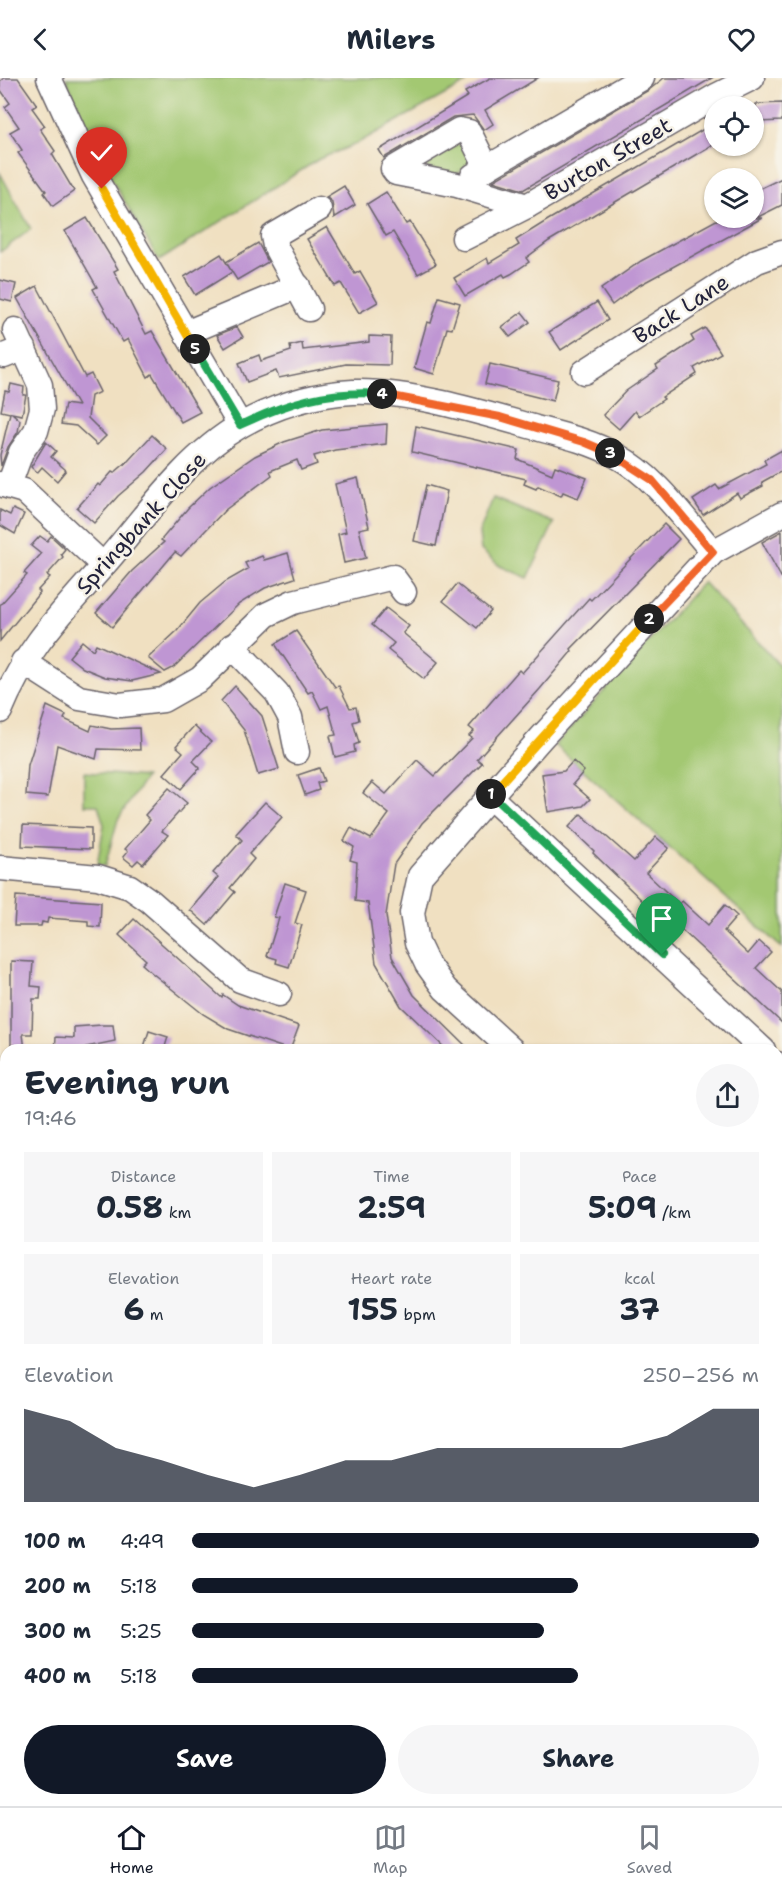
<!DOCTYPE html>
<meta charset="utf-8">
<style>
:root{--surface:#fff;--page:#f6f6f7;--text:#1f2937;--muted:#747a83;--line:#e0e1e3;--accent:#111827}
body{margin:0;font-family:"Shantell Sans",sans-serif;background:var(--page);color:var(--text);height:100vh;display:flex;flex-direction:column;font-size:22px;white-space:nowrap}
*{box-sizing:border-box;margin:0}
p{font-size:20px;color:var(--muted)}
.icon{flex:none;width:33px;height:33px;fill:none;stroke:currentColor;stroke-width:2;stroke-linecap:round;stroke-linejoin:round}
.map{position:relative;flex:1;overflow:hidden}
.panel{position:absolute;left:0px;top:966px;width:783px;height:762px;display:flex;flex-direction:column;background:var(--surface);border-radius:18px 18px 0 0;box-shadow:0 2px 4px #0004}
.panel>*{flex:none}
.buttons{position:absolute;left:704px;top:18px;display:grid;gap:12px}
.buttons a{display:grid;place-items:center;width:60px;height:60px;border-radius:50%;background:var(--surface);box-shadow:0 2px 4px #0004;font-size:30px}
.pin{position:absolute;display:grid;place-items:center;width:51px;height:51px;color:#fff;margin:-62px -26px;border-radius:50% 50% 50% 0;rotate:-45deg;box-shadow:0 0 6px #0007}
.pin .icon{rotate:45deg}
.km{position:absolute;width:30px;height:30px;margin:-15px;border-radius:50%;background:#222;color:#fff;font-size:16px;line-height:30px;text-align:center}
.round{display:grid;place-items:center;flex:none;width:63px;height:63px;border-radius:32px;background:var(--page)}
.overview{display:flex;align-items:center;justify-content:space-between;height:102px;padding:0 24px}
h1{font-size:33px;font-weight:700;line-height:45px}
.stats{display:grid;grid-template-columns:repeat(3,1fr);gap:9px;height:102px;padding:6px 24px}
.stats div{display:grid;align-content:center;border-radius:0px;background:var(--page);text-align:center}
.stats b{font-size:30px;font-weight:700}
.stats small{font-size:16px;font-weight:400}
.stats p{font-size:16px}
.chart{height:168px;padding:12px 24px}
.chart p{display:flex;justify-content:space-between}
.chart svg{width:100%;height:108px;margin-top:6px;fill:var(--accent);opacity:.7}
.action{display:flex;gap:12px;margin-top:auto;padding:12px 24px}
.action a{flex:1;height:69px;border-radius:36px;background:var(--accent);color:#fff;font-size:24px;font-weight:700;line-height:69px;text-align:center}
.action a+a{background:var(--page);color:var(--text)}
ul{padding:0 24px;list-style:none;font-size:20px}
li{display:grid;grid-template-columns:96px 72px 1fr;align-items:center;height:45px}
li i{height:15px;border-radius:8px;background:var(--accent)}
header{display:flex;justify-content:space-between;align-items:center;height:78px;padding:0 24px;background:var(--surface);font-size:27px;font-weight:700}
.dock{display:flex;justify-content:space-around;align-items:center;height:84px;border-top:2px solid var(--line);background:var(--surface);font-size:16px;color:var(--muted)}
.dock a{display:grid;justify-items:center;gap:3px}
.dock .active{color:var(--accent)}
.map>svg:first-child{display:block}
</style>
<header><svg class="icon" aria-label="back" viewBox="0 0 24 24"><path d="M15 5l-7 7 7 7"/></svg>Milers<svg class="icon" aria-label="heart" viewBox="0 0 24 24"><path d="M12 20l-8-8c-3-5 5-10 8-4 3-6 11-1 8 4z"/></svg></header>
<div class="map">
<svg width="782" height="1728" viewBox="0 0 782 1728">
<rect width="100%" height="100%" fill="#f7f3e8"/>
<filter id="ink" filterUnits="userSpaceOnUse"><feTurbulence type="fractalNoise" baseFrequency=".0167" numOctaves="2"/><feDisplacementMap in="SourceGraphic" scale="12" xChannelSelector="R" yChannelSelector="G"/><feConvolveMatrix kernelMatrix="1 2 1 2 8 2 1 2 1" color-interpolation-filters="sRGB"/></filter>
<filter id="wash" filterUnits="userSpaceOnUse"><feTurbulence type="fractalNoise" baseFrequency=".008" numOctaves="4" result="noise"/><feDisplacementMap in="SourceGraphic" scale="24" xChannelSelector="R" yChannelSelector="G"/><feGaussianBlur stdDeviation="1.35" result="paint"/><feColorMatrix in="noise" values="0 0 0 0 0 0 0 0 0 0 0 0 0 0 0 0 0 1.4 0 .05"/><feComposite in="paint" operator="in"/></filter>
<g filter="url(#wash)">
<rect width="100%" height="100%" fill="#f0e0c1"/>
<g fill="#a3c872" stroke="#627556" stroke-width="1.5">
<path d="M66,0H463L466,5L356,66L319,81L159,183L93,69Z"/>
<path d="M458,66L464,67L472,85L452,99L424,89Z"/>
<path d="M0,95L31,151L0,174Z"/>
<path d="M493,420L554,445L528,500L500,488L481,472L479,455Z"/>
<path d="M703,504L782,590V870L555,667Z"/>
<path d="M84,694L146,699L118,741L105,788L97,787L104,747L98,727H84Z"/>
<path d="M0,1493L6,1500V1722H40L34,1728H0Z"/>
</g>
<g id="blocks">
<g fill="#bf96d3">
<path d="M4,0H18L37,27L32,30L45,48L40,51L55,73L52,76L74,113L53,128L44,115L46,113L18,75L22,72L10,54L19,49L5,29L10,25L0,11V3Z"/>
<path d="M490,0H538L485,32L493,46L484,52L473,37L453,39L384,80L379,72L468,18L465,14Z"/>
<path d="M664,0H712L523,112L493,103L649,12Z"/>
<path d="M782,25V43L757,44L756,26Z"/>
<path d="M709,48L714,57V66L549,163L526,180L529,184L511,196L505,199L503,196L465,218L454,200L487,180L489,185L519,167L516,162L548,142Z"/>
<path d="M782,100V127L756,140H762L636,209L612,227L601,211L641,183L720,140H753V114Z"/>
<path d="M344,108L355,127L334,140L332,124L326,119Z"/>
<path d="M386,114L406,146L410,144L436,186L418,196L393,154L386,158L367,126Z"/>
<path d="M87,140L118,191L114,193L146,256L152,253L200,334L181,344L152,296L148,299L128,261L123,264L93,211L97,209L65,153Z"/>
<path d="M327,149L355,196L360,193L378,224L359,235L341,205L335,208L307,161Z"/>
<path d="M258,165L268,184L237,202L232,194L195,217L184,199L221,176L232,194L226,184Z"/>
<path d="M0,202L16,206L12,224L0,221Z"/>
<path d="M37,208L85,299L91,296L100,314L91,318L88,340L106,358L97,367L76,348L61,346L65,326L78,328L17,220Z"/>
<path d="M439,219L460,225L452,251L447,250L434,296L414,290L427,244L431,245Z"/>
<path d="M597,224L608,242L561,272L549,254Z"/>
<path d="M522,234L530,244L510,259L502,249Z"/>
<path d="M237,249L243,259L225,270L217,257Z"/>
<path d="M705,250L721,275L694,290L697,296L662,319L664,321L639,338L635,333L619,351L603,337L626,313L658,291L656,288L694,263L691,258Z"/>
<path d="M369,258L391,259L390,287L346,286L279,300L276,293L247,304L239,285L259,277L261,283L291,273L290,268L302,265L303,272L369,264Z"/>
<path d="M490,286L558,302L553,323L485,306Z"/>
<path d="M11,306L24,309L23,317H26L22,337L12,335L20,342L18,354L8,369L1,388L0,377L10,335L1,333L5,313L9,314Z"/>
<path d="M387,346L386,366L335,372L314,378L317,386L301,392L297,382L270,393L272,397L225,432L181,478L175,474L112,549L96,535L132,493L164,464L161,462L188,430L210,409L255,378L284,364L322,352Z"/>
<path d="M416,348L519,372L517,381L552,396L555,388L587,400L578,420L563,414L561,418L538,408L536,411L524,406L526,401L412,374Z"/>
<path d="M152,357L167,371L146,394L118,418L94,445L77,430L98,406L100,408L112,394L114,395L128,383Z"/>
<path d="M46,364L56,373L51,379L66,392L57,403L42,389L37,395L31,389Z"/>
<path d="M782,372V393L762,404L763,408L740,420L737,415L703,437L693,422L716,407L719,411L766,386L764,382Z"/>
<path d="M358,400L369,449L359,451L366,480L344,485L338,456L346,454L335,406Z"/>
<path d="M426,407L447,413L436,468L414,463Z"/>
<path d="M13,431L24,436L15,456L0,447V432L10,437Z"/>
<path d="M664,446L679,461L571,571L572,573L540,611L477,681L482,685L422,745L394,786L386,837L392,879L414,917L470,972H447L401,928L376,885L368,825L355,823L357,784L350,782L354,769L344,763L351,750L371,761L389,736L363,715L372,704L386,716L417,682L435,698L472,660L469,658L474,653L469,649L519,592L522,595L589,520L591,522Z"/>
<path d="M782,453V501L762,464Z"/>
<path d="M40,458L47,463L51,458L63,469L65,471L61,476L63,479L47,497L50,499L38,512L40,514L0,563V527L27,497L24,495L41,476L31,468Z"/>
<path d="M288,475L295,500L265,510L239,526L173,590L165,594L148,580L177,553L200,525L225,504L248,491L245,485L262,478L264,482Z"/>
<path d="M457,506L491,533L477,550L443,523Z"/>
<path d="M386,530L409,548L403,555L438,584L424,601L388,572L394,565L372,547Z"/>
<path d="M296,553L335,609L339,608L350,630L356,629L359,642L353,644L359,665L354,667L355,674L335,679L330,658L336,657L328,628L321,631L312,613L308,615L275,566Z"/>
<path d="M82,563L93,572L96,566L161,596L132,603L105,599L83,590L69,579Z"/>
<path d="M235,608L262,638L279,691L258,697L244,652L221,623Z"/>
<path d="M47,628L66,637L64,641L90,653L92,647L111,651L139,650L140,672L98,671L96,681L57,667L48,719L26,717L28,687Z"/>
<path d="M194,648L211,664L193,683L200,690L181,711L164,696L183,674L176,668Z"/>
<path d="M573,683L584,693L573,706L590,721L583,728L548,734L542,696L564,693Z"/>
<path d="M319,690L324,703L317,705L319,712L305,717L298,697Z"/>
<path d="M169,710L187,725L162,753L168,757L143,786L138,782L133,787L123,779L128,773L125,771L150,742L145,737Z"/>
<path d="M265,724L282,739L249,776L254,781L230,810L235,814L207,847L190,832L218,799L213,795L242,762L236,756Z"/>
<path d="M581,736L634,783L656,759L669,770L646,795L679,826L682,823L708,847L725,827L737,838L724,853L748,876L759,863L771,874L756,890L782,914V945L658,830L654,834L593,775L594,773L569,749Z"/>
<path d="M23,747L91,750V771L22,768Z"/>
<path d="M285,805L306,812L295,845L302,847L289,889L276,885L277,881L267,878L279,840L274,839Z"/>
<path d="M16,818L101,824L100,849L88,848V843L48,840L47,845L42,844L41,848H14Z"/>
<path d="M134,841L222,920L223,917L238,927L299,948L290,972L228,951L203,936L152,895L142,886L146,882L119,857Z"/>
<path d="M11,883L33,884L31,908L41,909L40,921H33L32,956H23L25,972H11Z"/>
<path d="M102,947H113L115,963L86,969V972H55L56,959L74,960V949Z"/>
<path d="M149,953L168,959L164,972H143Z"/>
</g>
</g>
</g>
<g filter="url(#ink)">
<use href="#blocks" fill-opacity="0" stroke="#6a646a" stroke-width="1.5"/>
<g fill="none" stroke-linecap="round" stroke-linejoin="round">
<g stroke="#6a646a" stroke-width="27">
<g id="minor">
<path d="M49,0L94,98L240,347"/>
<path d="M487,90L469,54L459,52L393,91L396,95L457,107L527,128"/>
<path d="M473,98L642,0"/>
<path d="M464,160L527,128L718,17L752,0"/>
<path d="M309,231L275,168L273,158L319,131"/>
<path d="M186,255L298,208"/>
<path d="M4,278L24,270"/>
<path d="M584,294L757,183L782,174"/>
<path d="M0,406L24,413L103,487"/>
<path d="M9,407L21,374L36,353L42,331L40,307L15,252"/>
<path d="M232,568L277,615L290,639L297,674"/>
<path d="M23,584L79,620L120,627L163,622L200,601L266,537L293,524L393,499L404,514"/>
<path d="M0,633C26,569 64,533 108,482C147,436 187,378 241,347C275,328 314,316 353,314C407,312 484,335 536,350C563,357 592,364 617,378C657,400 683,440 713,474"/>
<path d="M489,718L763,972"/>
<path d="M0,790L98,799L130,809L150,823L240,902L279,916"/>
<path d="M512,972L445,911L427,886L417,865L412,835L420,798L541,660L713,474L782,436"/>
<path d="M777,986L782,990"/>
<path d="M0,1011L6,1010"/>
<path d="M0,1088L6,1098"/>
<path d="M777,1102L782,1095"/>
<path d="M777,1400L782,1392"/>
<path d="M777,1537L782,1540"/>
<path d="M777,1636L782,1637"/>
<path d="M272,1722L273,1728"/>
<path d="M447,1728V1722"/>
<path d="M656,1728L657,1722"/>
</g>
</g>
<use href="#minor" stroke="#fff" stroke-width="24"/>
</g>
</g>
<g fill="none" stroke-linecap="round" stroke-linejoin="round" filter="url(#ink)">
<g stroke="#fff" stroke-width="12">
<path id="split-1" d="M491,716L662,877"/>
</g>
<g stroke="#fff" stroke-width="12">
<path id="split-2" d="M491,716L649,541"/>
</g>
<g stroke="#fff" stroke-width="12">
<path id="split-3" d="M610,375L652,402L713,474L649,541"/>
</g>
<g stroke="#fff" stroke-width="12">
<path id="split-4" d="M382,316L500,339L584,364L610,375"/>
</g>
<g stroke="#fff" stroke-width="12">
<path id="split-5" d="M195,271L240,347C289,324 327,312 382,316"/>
</g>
<g stroke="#fff" stroke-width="12">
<path id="split-6" d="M102,111L195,271"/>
</g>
<use href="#split-1" stroke="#22a559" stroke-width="8"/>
<use href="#split-2" stroke="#f5b400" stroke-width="8"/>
<use href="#split-3" stroke="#f0652b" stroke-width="8"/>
<use href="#split-4" stroke="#f0652b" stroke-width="8"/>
<use href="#split-5" stroke="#22a559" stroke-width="8"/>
<use href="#split-6" stroke="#f5b400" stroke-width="8"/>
</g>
<g text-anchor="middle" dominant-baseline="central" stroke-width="5" stroke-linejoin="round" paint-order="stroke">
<g font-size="22" fill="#22223b" stroke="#f7f3e8">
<text transform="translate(608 81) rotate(-30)">Burton Street</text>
<text transform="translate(681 231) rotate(-33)">Back Lane</text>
<text transform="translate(141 445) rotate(-48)">Springbank Close</text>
</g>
</g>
</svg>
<div class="buttons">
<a><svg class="icon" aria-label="locate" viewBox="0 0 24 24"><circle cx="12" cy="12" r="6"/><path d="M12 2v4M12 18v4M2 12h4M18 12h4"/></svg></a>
<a><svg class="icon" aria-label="layers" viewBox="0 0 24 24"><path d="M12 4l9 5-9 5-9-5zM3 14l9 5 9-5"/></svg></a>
</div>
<div class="pin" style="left:662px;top:877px;background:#1e9e55"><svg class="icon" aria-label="arrive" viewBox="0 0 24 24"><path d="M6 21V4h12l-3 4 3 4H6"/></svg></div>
<div class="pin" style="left:102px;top:111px;background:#d93025"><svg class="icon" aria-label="check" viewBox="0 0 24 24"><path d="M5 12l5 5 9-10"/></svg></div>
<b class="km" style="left:491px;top:716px">1</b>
<b class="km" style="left:649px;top:541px">2</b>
<b class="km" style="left:610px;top:375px">3</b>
<b class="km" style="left:382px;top:316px">4</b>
<b class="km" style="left:195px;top:271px">5</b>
<section class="panel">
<div class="overview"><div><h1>Evening run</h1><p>19:46</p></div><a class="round"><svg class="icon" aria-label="share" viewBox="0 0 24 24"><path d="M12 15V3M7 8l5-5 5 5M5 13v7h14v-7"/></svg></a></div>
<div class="stats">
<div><p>Distance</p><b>0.58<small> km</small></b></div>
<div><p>Time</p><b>2:59</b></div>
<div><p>Pace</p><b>5:09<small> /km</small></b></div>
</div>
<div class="stats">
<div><p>Elevation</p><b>6<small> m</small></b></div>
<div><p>Heart rate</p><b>155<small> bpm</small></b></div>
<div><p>kcal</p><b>37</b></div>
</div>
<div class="chart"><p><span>Elevation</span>250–256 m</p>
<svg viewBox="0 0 160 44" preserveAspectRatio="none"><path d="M0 44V6L10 11L20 22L30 27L40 33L50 38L60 33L70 27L80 27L90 22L100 22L110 22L120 22L130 22L140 17L150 6L160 6V44z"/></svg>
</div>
<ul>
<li><b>100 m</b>4:49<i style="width:100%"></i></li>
<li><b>200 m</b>5:18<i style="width:68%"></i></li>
<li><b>300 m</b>5:25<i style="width:62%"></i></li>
<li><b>400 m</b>5:18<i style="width:68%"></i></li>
</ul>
<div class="action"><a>Save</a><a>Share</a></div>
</section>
</div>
<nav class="dock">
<a class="active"><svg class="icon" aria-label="home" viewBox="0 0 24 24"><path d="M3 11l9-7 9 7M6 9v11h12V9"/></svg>Home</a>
<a><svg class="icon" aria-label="map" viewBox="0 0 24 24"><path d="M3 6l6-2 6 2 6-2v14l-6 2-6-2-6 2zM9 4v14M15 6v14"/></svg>Map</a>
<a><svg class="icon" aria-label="saved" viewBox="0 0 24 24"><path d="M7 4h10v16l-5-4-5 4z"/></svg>Saved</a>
</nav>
